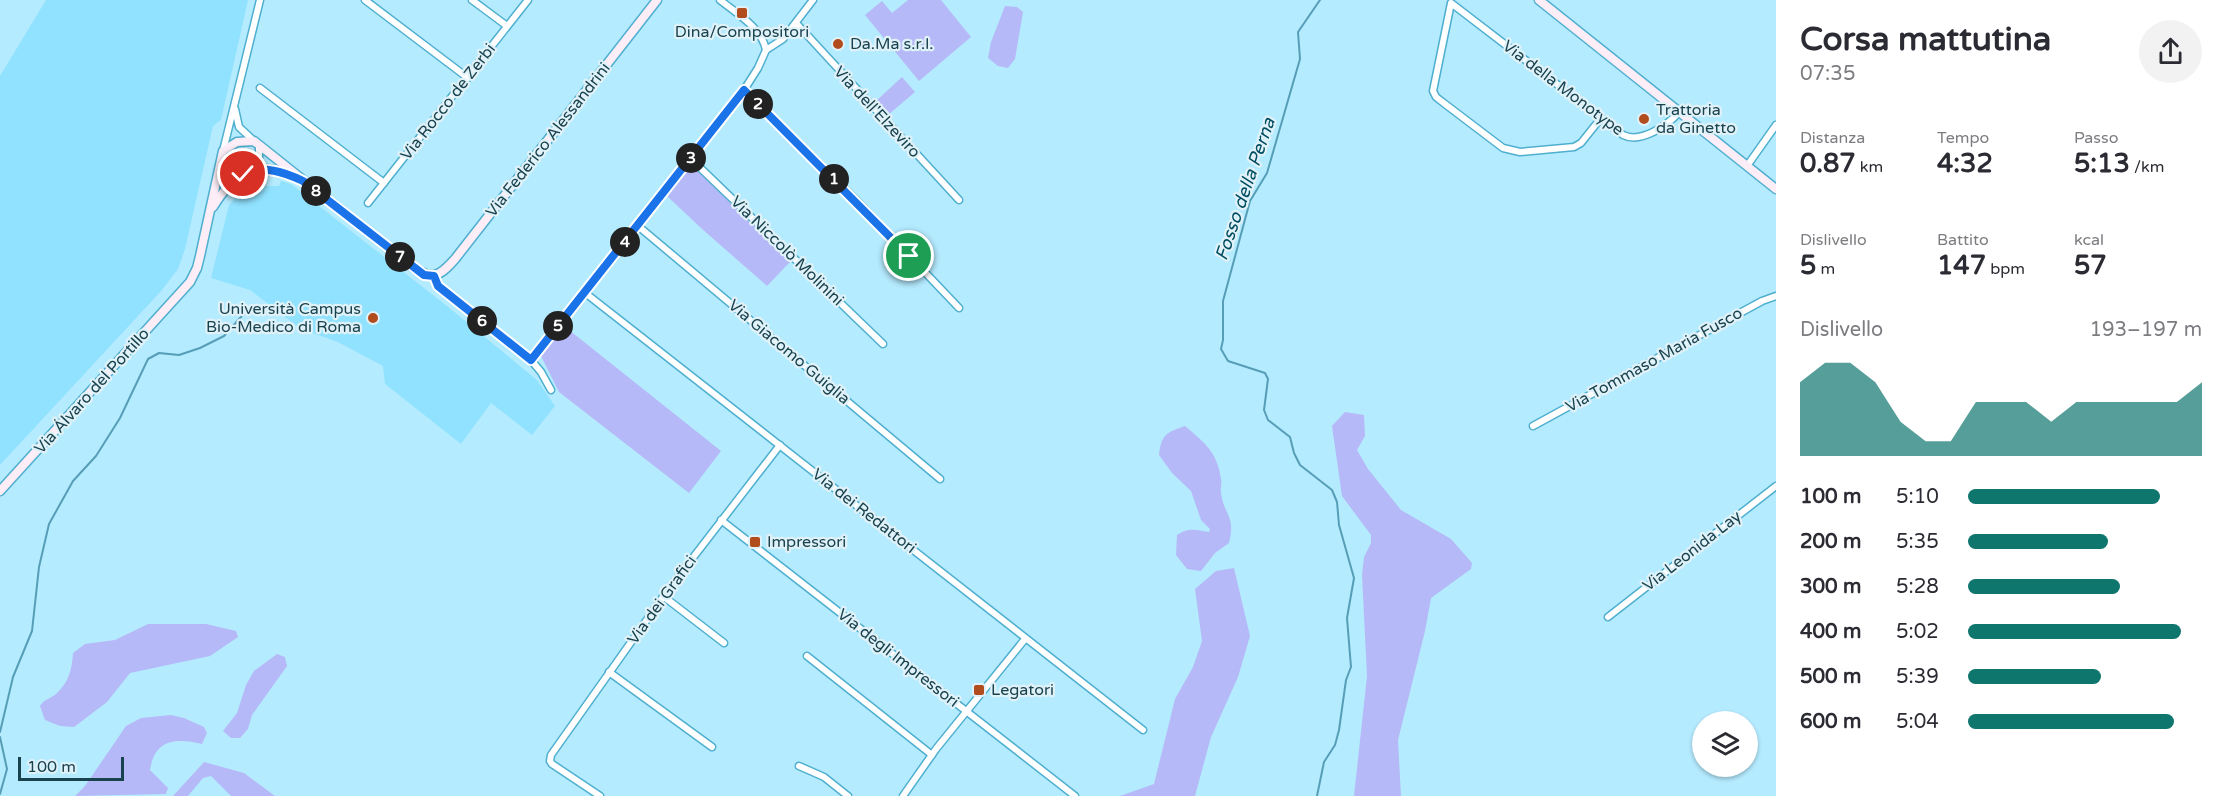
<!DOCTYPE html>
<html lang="it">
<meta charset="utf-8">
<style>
:root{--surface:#fff;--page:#f2f2f3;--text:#2b2b33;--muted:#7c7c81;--accent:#0f766e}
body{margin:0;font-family:"Varela Round",sans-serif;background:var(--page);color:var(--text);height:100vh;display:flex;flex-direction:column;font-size:22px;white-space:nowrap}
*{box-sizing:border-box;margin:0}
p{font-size:20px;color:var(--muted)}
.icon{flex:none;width:33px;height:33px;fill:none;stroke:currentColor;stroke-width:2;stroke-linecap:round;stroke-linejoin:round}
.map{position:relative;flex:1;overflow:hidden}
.details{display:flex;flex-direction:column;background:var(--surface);width:450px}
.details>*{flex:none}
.fabs{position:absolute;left:1692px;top:711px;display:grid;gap:12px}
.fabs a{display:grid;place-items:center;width:66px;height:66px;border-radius:50%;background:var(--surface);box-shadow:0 2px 4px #0004;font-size:30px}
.scale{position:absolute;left:18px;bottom:15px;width:106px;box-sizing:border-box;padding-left:6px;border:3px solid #19424f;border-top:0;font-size:16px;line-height:21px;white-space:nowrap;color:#19424f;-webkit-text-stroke:4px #e0f2f8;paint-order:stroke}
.pin{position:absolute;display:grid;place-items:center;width:51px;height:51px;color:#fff;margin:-26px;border:3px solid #fff;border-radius:50%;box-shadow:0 2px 6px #0007}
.km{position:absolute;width:30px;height:30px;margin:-15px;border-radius:50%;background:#222;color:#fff;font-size:16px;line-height:30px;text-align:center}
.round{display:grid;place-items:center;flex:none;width:63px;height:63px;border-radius:32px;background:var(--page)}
.overview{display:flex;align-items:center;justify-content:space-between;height:102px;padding:0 24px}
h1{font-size:33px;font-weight:700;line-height:45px}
.metrics{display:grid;grid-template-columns:repeat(3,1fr);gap:9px;height:102px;padding:6px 24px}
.metrics div{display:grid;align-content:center}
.metrics b{font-size:26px;font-weight:700}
.metrics small{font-size:16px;font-weight:400}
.metrics p{font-size:16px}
.chart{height:168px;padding:12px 24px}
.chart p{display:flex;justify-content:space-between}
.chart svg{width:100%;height:108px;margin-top:6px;fill:var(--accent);opacity:.7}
ul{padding:0 24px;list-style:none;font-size:20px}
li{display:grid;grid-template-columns:96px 72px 1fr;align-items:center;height:45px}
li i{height:15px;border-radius:8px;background:var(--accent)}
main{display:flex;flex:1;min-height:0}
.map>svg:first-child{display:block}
</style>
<main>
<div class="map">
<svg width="1776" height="796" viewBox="0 0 1776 796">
<rect width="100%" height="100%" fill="#b5ebff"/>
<g fill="#91e2ff">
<path d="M46,0H248L221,120L213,126L185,249L178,269L162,290L0,465V76Z"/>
<path d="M281,181L291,184L447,306L537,380L555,406L532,435L491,403L461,444L385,384L383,366L338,342L301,329L250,290L211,278L229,205L242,191L255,186H279Z"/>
</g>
<g fill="#b6b9f8">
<path d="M908,0H941L971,37L919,81L865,15L882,1L892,13Z"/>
<path d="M1005,6L1017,7L1023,12L1015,59L1008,68L998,66L988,58L991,42Z"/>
<path d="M902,77L915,92L888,115L875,102Z"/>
<path d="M688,167L695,168L791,261L767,286L701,228L667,196Z"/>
<path d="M564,326L721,451L689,493L559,392L541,356Z"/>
<path d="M1345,412L1364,415L1365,436L1357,450L1368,469L1401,510L1451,539L1472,563L1471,569L1431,598L1425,631L1398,740L1401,796H1354L1367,676L1362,575L1364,557L1371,543V535L1342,496L1332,426Z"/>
<path d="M1185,426C1205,443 1217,452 1221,479C1222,484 1220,489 1221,493C1224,516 1236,515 1229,543L1215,553L1201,571L1187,569L1176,555L1177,535C1189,527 1196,530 1209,532L1210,529L1201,520L1191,491L1172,473L1159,455C1161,435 1167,432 1185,426Z"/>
<path d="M1234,568L1250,636L1238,677L1211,737L1195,796H1120L1154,784L1175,699L1193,667L1202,641L1195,589L1216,571Z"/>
<path d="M148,624H206L236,631L238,637L210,656L130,673L107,702L74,727L60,726L45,720L40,706C44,699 50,699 56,694C69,682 72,669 73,653L85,644L115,640Z"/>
<path d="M277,654L285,657L287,666L252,715L248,729L240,738H231L223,731L237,713L246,685L254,671Z"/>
<path d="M171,715L184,718L204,727L207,733L202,744C175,738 155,739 150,770L168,788L166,794L75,796L85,786L126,726L141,718Z"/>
<path d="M204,762L244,773L275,796H231L211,776L203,778L188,796H173Z"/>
</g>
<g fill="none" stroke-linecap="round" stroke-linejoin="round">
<g stroke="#569eb7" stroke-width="2">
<path d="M0,732L13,677L32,631L39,567L49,524L73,481L96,456L120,418L148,359L159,353L179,355L200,348L224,336L249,308"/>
<path d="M0,737L7,769L0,794"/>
<path d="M1317,796L1324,762L1335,745L1339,730L1346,680L1351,667L1347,618L1354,578L1339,525L1337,502L1332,490L1300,465L1294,453L1290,437L1268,420L1264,410L1268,379L1265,373L1228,361L1221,349L1223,340V301L1250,201L1267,173L1300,59L1298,32L1320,0"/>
</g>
<g stroke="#4eafcf" stroke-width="9">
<g id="street">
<path d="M365,0L468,78"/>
<path d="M472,0L507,26"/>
<path d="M720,0C736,13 762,28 766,50"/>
<path d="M796,23L959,200"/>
<path d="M260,88L384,183"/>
<path d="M744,90L859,203L959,308"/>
<path d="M235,109L239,127L254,141"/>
<path d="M1601,118L1581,143L1574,147L1520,152L1503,148L1445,104L1436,97L1433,91L1451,3L1601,118L1623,135C1641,144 1668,125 1679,112"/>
<path d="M223,151L260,0"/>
<path d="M691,159L883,344"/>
<path d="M221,160L228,169L243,174"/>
<path d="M1747,166L1776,125"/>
<path d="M252,170L259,161V145"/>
<path d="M368,203L528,0"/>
<path d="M638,226L940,479"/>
<path d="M434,276L438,286L531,360L541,372L551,390"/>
<path d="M584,292L1143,730"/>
<path d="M531,360L744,90L758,68L766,50L783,39L813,0"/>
<path d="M1533,426L1762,301L1776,296"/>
<path d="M721,520L1075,796"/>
<path d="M663,596L724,643"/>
<path d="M1608,617L1776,486"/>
<path d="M807,656L932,755"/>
<path d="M609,672L712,747"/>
<path d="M799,766L824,777L848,796"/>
<path d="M600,796L552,764L550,761L551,755L668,590L780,445"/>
<path d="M903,796L936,749L1025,639"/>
</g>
</g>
<g stroke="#4eafcf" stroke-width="11">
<g id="secondary">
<path d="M1539,0L1776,189"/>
<path d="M213,207C231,177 254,159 291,175"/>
<path d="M0,491L190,282L197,268L200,256L223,151L237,142L254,141L410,265C432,281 438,278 455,259L657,0"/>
</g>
</g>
<use href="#street" stroke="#fff" stroke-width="6"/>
<use href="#secondary" stroke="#fcedf6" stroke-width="8"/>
</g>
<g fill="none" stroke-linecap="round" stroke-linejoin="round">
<g stroke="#fff" stroke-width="12">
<path id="route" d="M243,174C264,165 284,172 303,181L424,275L434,276L438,286L531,360L744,90L909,256"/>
</g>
<use href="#route" stroke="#1a73e8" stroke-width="8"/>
</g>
<g fill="#b14c1d" stroke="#e0f2f8" stroke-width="2">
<rect x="736" y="7" width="12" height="12" rx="3"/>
<circle cx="838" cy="44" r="6"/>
<circle cx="1644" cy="119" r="6"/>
<circle cx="373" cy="318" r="6"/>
<rect x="749" y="536" width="12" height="12" rx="3"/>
<rect x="973" y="684" width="12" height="12" rx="3"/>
</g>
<g text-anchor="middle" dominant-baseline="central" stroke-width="4.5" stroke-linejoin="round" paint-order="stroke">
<g font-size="16" fill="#19424f" stroke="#e0f2f8" text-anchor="start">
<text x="742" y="32" text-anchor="middle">Dina/Compositori</text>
<text x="850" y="44">Da.Ma s.r.l.</text>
<text x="1656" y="110">Trattoria<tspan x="1656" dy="18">da Ginetto</tspan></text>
<text x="361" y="309" text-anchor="end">Università Campus<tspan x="361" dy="18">Bio-Medico di Roma</tspan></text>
<text x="767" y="542">Impressori</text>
<text x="991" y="690">Legatori</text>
</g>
<g font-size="16" fill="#19424f" stroke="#e0f2f8">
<text transform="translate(1563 88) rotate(37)">Via della Monotype</text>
<text transform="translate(448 102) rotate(-52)">Via Rocco de Zerbi</text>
<text transform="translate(877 112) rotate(47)">Via dell'Elzeviro</text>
<text transform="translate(548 140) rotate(-52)">Via Federico Alessandrini</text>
<text transform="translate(787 251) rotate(44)">Via Niccolò Molinini</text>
<text transform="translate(789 352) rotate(40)">Via Giacomo Guiglia</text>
<text transform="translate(1654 360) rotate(-29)">Via Tommaso Maria Fusco</text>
<text transform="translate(92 391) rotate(-48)">Via Álvaro del Portillo</text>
<text transform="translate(864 511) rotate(38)">Via dei Redattori</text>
<text transform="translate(1692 551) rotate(-38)">Via Leonida Lay</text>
<text transform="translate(662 600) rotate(-54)">Via dei Grafici</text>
<text transform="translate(898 658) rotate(38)">Via degli Impressori</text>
</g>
<g font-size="18" font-style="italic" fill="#004d61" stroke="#e0f2f8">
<text transform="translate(1245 189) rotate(-71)">Fosso della Perna</text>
</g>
</g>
</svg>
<div class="fabs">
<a><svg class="icon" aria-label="layers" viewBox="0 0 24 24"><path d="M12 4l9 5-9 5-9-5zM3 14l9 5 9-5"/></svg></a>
</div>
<div class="scale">100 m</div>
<div class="pin" style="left:909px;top:256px;background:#1e9e55"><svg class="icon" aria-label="arrive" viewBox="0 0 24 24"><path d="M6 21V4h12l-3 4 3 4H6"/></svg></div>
<div class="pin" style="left:243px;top:174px;background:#d93025"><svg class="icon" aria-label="check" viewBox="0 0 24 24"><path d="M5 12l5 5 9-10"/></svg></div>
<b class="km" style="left:834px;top:179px">1</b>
<b class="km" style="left:758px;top:104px">2</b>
<b class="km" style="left:691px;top:158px">3</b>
<b class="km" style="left:625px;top:242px">4</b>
<b class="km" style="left:558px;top:326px">5</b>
<b class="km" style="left:482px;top:321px">6</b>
<b class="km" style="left:400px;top:257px">7</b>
<b class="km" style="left:316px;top:191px">8</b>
</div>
<section class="details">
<div class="overview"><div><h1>Corsa mattutina</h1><p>07:35</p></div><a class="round"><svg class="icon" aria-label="share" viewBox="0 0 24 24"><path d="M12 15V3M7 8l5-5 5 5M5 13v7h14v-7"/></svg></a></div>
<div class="metrics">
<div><p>Distanza</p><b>0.87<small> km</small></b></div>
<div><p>Tempo</p><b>4:32</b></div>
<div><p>Passo</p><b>5:13<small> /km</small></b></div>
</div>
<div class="metrics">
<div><p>Dislivello</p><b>5<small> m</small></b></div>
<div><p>Battito</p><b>147<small> bpm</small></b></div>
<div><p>kcal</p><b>57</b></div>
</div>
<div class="chart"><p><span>Dislivello</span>193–197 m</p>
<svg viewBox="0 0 160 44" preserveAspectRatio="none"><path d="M0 44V14L10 6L20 6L30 14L40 30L50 38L60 38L70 22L80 22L90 22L100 30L110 22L120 22L130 22L140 22L150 22L160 14V44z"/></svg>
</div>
<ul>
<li><b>100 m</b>5:10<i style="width:82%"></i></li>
<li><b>200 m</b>5:35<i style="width:60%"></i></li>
<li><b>300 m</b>5:28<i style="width:65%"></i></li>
<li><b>400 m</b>5:02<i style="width:91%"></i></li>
<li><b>500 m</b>5:39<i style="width:57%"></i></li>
<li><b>600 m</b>5:04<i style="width:88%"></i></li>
</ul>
</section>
</main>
